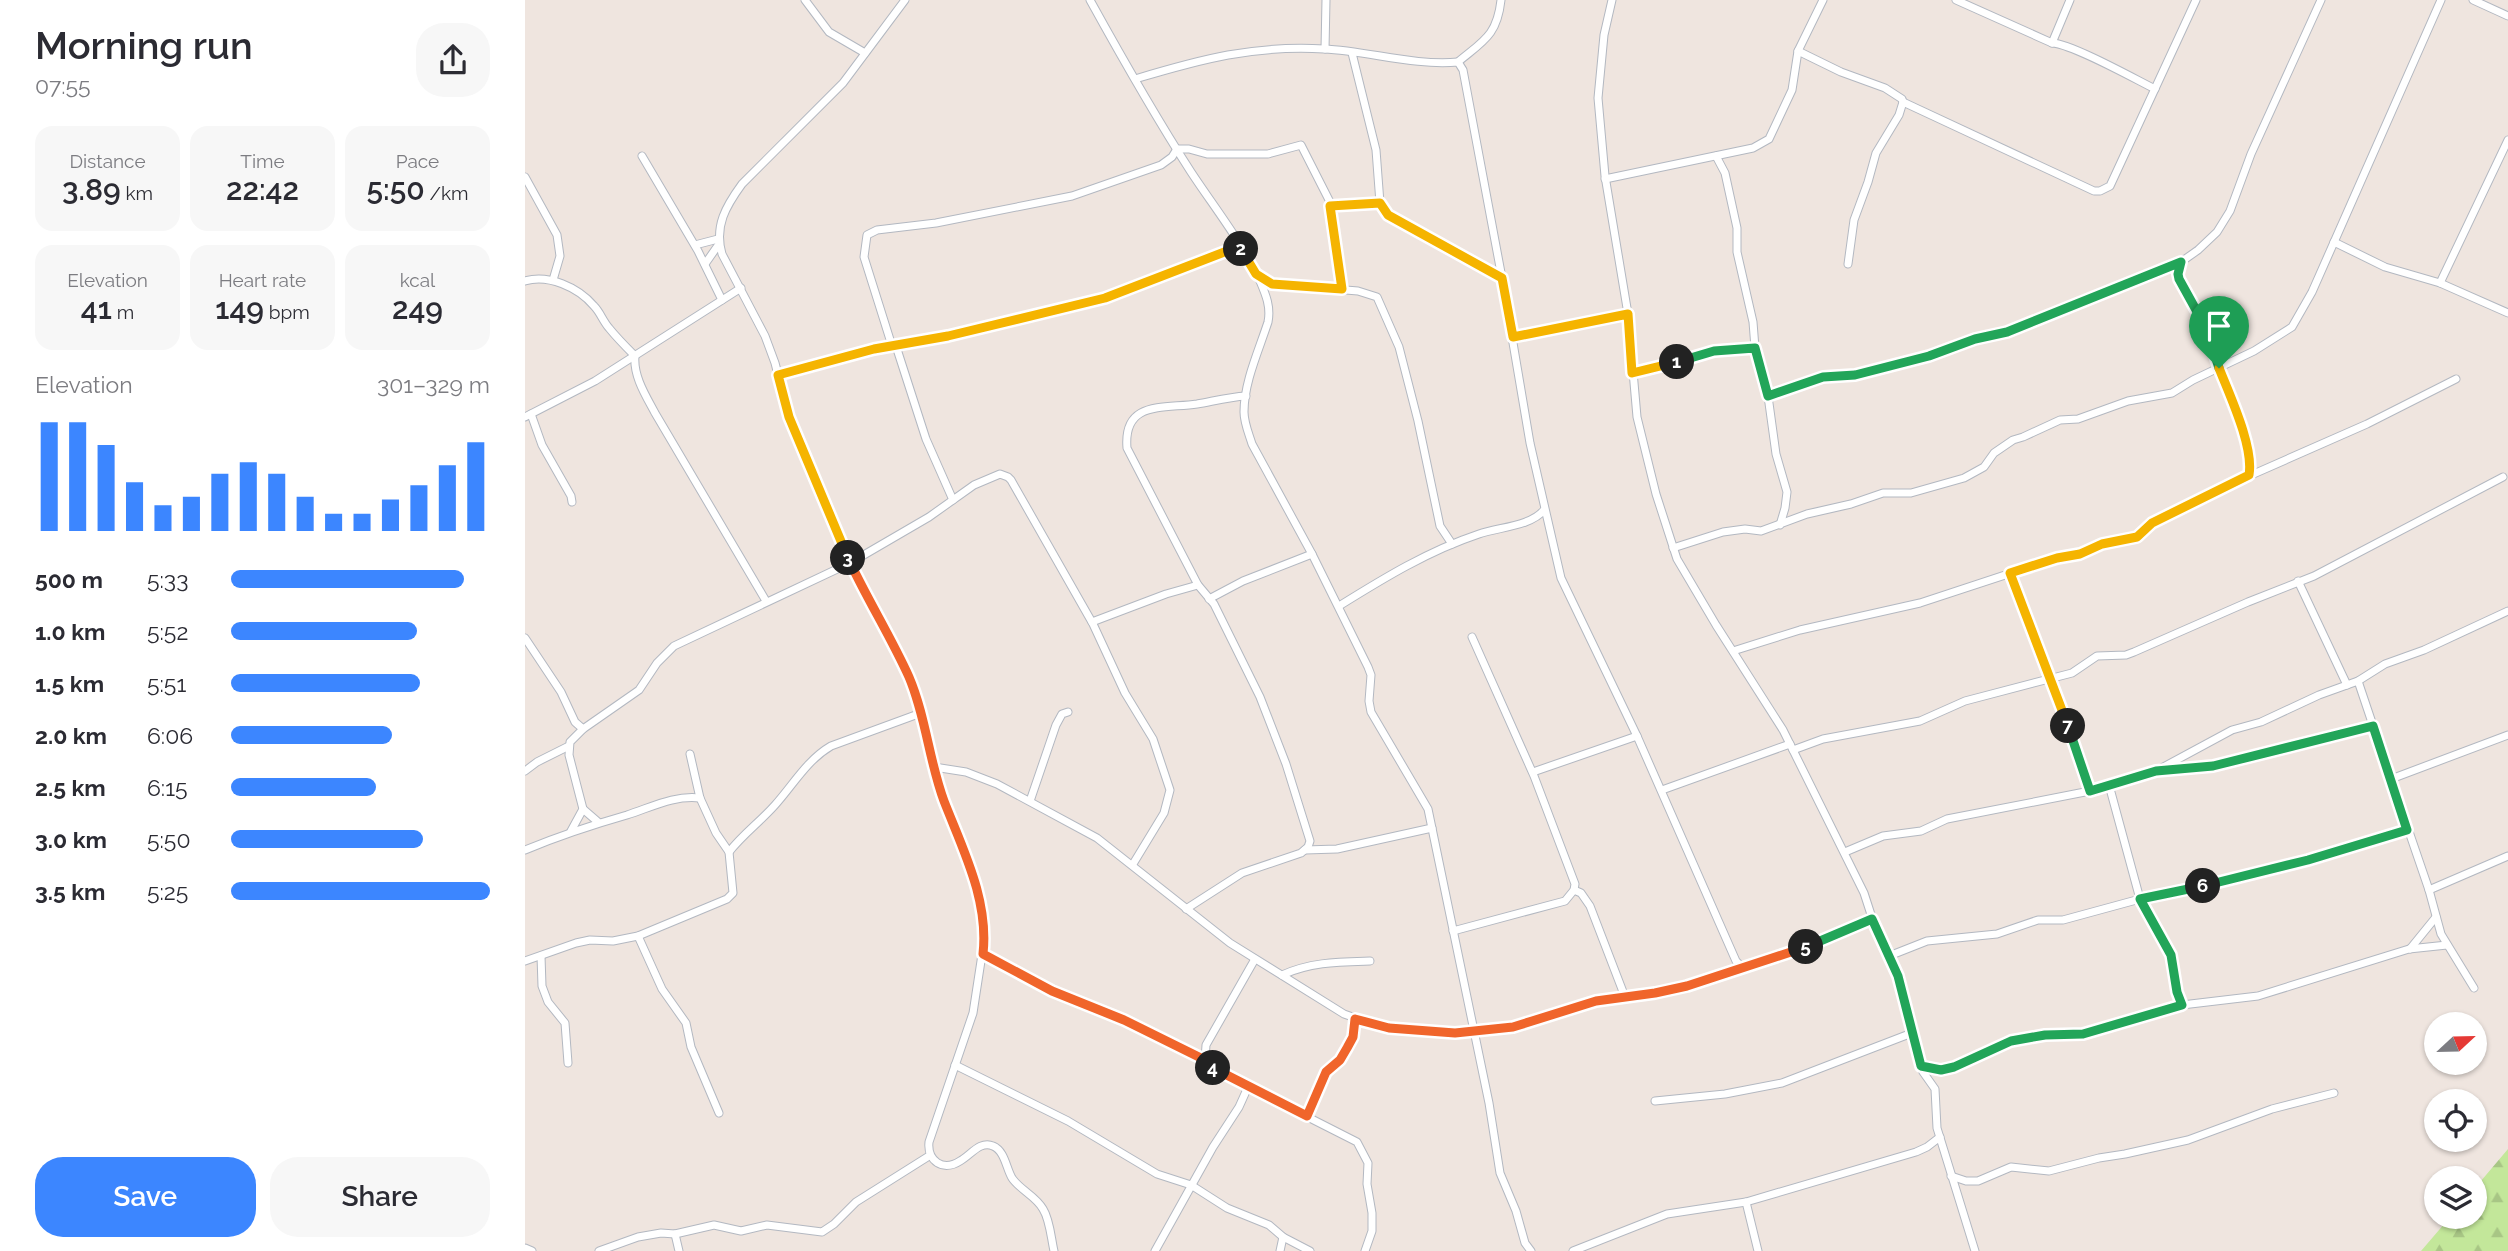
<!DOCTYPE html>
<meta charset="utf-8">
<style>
:root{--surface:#fff;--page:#f7f7f7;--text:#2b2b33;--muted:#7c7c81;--accent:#3c86ff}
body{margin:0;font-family:Raleway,sans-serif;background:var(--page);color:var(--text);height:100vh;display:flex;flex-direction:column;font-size:26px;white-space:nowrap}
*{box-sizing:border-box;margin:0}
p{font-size:23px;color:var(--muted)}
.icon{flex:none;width:38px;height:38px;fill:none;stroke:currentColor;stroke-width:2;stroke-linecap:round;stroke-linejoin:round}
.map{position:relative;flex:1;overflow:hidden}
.drawer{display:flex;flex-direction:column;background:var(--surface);width:525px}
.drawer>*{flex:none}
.needle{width:46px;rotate:68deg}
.fabs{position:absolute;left:1899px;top:1012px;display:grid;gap:14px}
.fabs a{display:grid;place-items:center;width:63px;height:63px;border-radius:50%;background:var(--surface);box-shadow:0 2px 5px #0004;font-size:35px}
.pin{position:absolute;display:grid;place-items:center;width:60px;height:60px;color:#fff;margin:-72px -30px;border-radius:50% 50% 50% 0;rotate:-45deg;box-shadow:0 0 7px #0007}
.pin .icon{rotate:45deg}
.km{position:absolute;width:35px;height:35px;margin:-18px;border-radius:50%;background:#222;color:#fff;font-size:19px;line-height:35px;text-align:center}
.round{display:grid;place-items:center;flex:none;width:74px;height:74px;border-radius:28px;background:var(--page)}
.summary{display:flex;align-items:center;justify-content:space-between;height:119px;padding:0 35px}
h1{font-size:38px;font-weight:600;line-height:52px}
.stats{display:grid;grid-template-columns:repeat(3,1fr);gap:10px;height:119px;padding:7px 35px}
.stats div{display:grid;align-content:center;border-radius:18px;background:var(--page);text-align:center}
.stats b{font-size:30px;font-weight:600}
.stats small{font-size:19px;font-weight:400}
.stats p{font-size:19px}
.chart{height:196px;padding:14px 35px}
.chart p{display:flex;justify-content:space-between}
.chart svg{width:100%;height:126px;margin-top:7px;stroke:var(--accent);stroke-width:6}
.primary-button{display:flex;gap:14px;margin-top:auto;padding:14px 35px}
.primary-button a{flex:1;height:80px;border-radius:28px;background:var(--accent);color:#fff;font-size:28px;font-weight:600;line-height:80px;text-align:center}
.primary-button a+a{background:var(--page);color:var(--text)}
ul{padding:0 35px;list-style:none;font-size:23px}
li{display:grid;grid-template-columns:112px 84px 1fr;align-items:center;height:52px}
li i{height:18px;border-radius:9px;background:var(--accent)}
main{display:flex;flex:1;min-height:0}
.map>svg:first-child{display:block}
</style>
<main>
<section class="drawer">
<div class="summary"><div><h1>Morning run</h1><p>07:55</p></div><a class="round"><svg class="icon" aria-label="share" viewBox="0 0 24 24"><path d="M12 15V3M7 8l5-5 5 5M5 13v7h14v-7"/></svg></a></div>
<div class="stats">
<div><p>Distance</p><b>3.89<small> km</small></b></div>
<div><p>Time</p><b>22:42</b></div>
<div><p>Pace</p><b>5:50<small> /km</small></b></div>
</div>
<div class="stats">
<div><p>Elevation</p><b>41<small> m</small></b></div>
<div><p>Heart rate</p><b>149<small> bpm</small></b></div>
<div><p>kcal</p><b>249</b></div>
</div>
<div class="chart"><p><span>Elevation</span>301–329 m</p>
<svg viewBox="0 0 160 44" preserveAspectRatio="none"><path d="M5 44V6M15 44V6M25 44V14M35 44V27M45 44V35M55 44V32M65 44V24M75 44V20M85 44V24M95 44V32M105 44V38M115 44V38M125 44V33M135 44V28M145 44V21M155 44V13"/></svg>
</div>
<ul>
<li><b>500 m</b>5:33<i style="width:90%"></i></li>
<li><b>1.0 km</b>5:52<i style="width:72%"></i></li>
<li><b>1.5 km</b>5:51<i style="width:73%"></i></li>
<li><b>2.0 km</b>6:06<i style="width:62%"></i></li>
<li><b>2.5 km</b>6:15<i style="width:56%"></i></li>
<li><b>3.0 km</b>5:50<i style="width:74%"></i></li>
<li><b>3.5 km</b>5:25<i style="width:100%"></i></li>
</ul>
<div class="primary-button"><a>Save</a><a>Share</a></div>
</section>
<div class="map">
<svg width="1983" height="1251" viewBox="0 0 1983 1251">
<defs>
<pattern id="forest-firs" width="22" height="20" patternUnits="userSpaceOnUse" patternTransform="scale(1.75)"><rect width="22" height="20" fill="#c3e79a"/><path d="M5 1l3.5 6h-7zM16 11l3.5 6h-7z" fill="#a8c685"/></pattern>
</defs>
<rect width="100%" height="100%" fill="#efe5df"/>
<path fill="url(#forest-firs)" d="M1983,1149V1251H1896L1926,1216H1950V1188Z"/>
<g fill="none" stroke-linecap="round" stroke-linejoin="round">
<g stroke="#b3b8c1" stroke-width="9">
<g id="minor">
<path d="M280,0L304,32L340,53"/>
<path d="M380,0L318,83L217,184C201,206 189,226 197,254L240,336L250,363L264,417L298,501L325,563L384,678L403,736L413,786L451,886L456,905L460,935L448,1013L404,1142C402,1161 418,1172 435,1161C445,1156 455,1140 468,1146C480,1151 481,1168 487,1178C495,1190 511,1196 518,1209C525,1220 526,1238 529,1251"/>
<path d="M565,0C597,58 630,116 666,172C689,207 717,242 735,281C741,295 746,307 743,322C734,350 719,382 719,412C719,423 724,434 727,444L787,554L843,667L846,675L844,701L846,712L903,809L964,1103L975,1173L991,1211L1000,1243L1006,1251"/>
<path d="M1087,0L1079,35L1073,98L1080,176L1103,314L1112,417L1131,494L1152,559L1191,625L1258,730L1339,893L1352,933L1373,976L1398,1072L1410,1089L1412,1128L1450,1251"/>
<path d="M1431,0L1527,43C1547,44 1608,78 1630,89"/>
<path d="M1948,0L1983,16"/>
<path d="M1527,43L1545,0"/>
<path d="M800,49L801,0"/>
<path d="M1273,51L1316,72L1360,88L1377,99L1378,102L1374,115L1351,153L1343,182L1329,220L1323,264"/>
<path d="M827,53L851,150L855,203L863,215L977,278"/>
<path d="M933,62C958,41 972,36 976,0"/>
<path d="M610,79C677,59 728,45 799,49C844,51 888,66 933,62L938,70L977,278L1005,443L1036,578L1112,736L1211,961L1219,969"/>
<path d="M1378,102L1569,191H1575L1585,186L1671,0"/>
<path d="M117,156L173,251L197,300"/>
<path d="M1191,156L1200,173L1212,228V252L1228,322L1230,348L1243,396L1251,454L1262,492L1260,508L1255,525"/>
<path d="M0,177L32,235L35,256L28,280"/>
<path d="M1080,179L1228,148L1244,139L1267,90L1273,51L1298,0"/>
<path d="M805,206L855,203"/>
<path d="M1809,242L1860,267L1915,283L1983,313"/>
<path d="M170,245L193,239"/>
<path d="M180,264L194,244"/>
<path d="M732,275L747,284L833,291L852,297L874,347L893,421L915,526L927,544"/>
<path d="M0,281C23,274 53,287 69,306C75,312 78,321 84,328C92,338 101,347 110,356C108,376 121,396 130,413L241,601"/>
<path d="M1915,283L1983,140"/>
<path d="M988,337L1103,314"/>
<path d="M367,346L339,257L342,235L352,230L411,223L547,196L636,165L647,157L652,149H664L682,154H743L776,145L805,202L817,289"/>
<path d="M371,346L401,439L428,500"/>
<path d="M1107,373L1189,351L1230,348"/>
<path d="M253,375L349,349L423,336L581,298L714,246"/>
<path d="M1243,396L1298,377L1330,375L1403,356L1450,339L1482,332L1656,262"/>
<path d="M6,414L17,445L46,496L47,502"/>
<path d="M0,417L70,381L216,288"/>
<path d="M1724,476L1725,468L1720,441L1681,328L1653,274L1656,262L1673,250L1692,232L1705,211L1726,154L1796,0"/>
<path d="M1148,548L1198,532L1220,529L1236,531L1282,514L1326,504L1358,493H1386L1439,478L1459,467L1469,453L1488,440L1498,437L1535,420L1553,419L1603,401L1647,393L1668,380L1729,351L1767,327L1787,292L1916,0"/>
<path d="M1485,573L1526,679L1565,791"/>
<path d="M1773,581L1822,685"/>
<path d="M684,599L718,581L787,554"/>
<path d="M814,606C859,578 903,551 954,534C975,527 1006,526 1019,510"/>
<path d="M567,622L641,594L673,585"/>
<path d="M0,638L36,692L50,722L58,729"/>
<path d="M1208,651L1275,630L1395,603L1532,558L1555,554L1577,544L1612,537L1632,521L1724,476L1842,424L1931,379"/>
<path d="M1833,681L1866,779L1983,735"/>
<path d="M1268,750L1298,739L1395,721L1440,701L1547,673L1572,656L1601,655L1609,652L1723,602L1789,576L1978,477"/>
<path d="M409,767L441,772L472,784L572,838L705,943L819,1014L853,1026L941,1033L999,1025L1056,1005L1130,993L1219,969L1262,955L1347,919"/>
<path d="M1635,770L1688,766L1848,726"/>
<path d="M0,771L12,762L44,746"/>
<path d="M1008,772L1112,736"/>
<path d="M1866,779L1904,890L1916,934L1949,988"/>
<path d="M1584,785L1615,899L1646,955L1657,1005L1733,996L1884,949L1922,945"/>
<path d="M1137,790L1265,744"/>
<path d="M505,801L531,725L537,714L543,712"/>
<path d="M58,809L73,822"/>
<path d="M46,831L58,809L44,755L45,742L58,729L114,690L132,663L149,646L325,563L404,517L449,485L475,474L483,477L486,480L568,624L600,693L628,739L645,790L639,813L608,864"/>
<path d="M0,850C34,836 67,825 102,815C127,807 149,795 175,798"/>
<path d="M780,850L812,849L907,828"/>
<path d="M204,852C218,834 235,822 250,805C268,785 282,760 306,746L396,713"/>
<path d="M1320,852L1358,836L1396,831L1422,819L1565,791L1631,771L1707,730L1736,722L1794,695L1833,681L1860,664L1899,650L1983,611"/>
<path d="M1049,890L1056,893L1065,906L1100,997"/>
<path d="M1904,890L1983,856"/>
<path d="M661,909L717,873L776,853L783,847L785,841L761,764L735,697L689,604L673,585L602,448C598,400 639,409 672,404C689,401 704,397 721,396"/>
<path d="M928,931L1040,901L1049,890L1050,884L1009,776L947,637"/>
<path d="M113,936L137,989L161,1023L166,1047L194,1113"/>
<path d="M1885,949L1911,917"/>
<path d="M458,954L527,991L599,1020L680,1060"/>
<path d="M16,956L17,986L23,1002L40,1023L43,1063"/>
<path d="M1364,956L1402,941L1472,934L1513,920H1538L1615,899L1783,860L1882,830"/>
<path d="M730,959L681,1045L680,1060L688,1069L832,1142L843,1163L842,1184L847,1213V1231L840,1251"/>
<path d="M0,961L51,943L65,940L88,941L113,936L202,899L208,893L204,852L191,833L175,798L165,754"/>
<path d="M757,975C786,962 813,962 845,961"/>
<path d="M430,1065L543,1121L632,1174L666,1185L702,1208L744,1225L758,1237L755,1251"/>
<path d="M1396,1066L1416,1070L1429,1067L1486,1041L1520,1035L1558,1034L1657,1005"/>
<path d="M1130,1101L1200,1094L1257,1083L1387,1033"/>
<path d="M782,1116L801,1072L815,1060L823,1048L828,1036L830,1019"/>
<path d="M1426,1176L1441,1181H1453L1486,1167L1524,1171L1574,1158L1600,1154L1663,1140L1747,1109L1809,1093"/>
<path d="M1221,1202L1233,1251"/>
<path d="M150,1234L154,1251"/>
<path d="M758,1237L785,1251"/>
<path d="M0,1248L7,1251"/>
<path d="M74,1251L113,1237L136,1233L150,1234L189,1225L216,1231L242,1225L297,1232L309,1224L331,1202L404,1156"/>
<path d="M630,1251L688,1147L714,1107L723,1087"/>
<path d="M1048,1251L1142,1214L1221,1202L1391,1152L1402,1147L1415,1137"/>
</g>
</g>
<use href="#minor" stroke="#fff" stroke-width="7"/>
</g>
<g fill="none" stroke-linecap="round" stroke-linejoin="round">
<g stroke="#fff" stroke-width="14">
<path id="split-1" d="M1152,362L1189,351L1230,348L1243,396L1298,377L1330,375L1404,356L1450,339L1482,332L1656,262L1653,274L1654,279L1681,328L1694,368"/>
</g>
<g stroke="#fff" stroke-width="14">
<path id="split-2" d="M716,249L731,274L747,284L817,289L805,206L855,203L863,215L977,278L988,337L1103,314L1107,373L1152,362"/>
</g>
<g stroke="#fff" stroke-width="14">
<path id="split-3" d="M323,558L264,417L253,375L349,349L423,336L580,298L715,246L716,249"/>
</g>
<g stroke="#fff" stroke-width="14">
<path id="split-4" d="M323,558C342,599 366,637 384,677C401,717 404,761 419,801C438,850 464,900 458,954L527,991L599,1020L680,1060L688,1068"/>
</g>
<g stroke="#fff" stroke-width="14">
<path id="split-5" d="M688,1068L782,1116L801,1072L815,1060L822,1048L828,1037L830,1019L864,1028L930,1033L988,1027L1071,1001L1130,993L1162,986L1281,947"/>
</g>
<g stroke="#fff" stroke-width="14">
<path id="split-6" d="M1281,947L1347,919L1373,976L1396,1066L1416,1070L1429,1067L1486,1041L1520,1035L1558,1034L1657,1005L1652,992L1646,955L1615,899L1678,886"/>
</g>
<g stroke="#fff" stroke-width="14">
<path id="split-7" d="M1543,726L1565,791L1631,771L1688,766L1848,726L1882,830L1783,860L1678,886"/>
</g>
<g stroke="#fff" stroke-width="14">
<path id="split-8" d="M1543,726L1485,573L1532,558L1555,554L1577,544L1612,537L1627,523L1724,475C1729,447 1705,396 1694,368"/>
</g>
<use href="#split-1" stroke="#22a559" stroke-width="9"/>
<use href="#split-2" stroke="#f5b400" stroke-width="9"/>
<use href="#split-3" stroke="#f5b400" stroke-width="9"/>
<use href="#split-4" stroke="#f0652b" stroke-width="9"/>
<use href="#split-5" stroke="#f0652b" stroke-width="9"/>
<use href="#split-6" stroke="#22a559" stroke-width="9"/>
<use href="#split-7" stroke="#22a559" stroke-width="9"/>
<use href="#split-8" stroke="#f5b400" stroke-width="9"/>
</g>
</svg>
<div class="fabs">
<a><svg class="needle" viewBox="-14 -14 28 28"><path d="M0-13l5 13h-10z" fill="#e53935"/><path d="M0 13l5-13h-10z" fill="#7c7c81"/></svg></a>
<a><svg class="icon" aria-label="locate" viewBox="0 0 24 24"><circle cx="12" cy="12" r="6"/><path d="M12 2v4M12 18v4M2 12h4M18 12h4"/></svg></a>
<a><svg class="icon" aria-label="layers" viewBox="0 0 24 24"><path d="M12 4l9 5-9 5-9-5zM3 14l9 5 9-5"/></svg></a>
</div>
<div class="pin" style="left:1694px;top:368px;background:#1e9e55"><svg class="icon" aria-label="arrive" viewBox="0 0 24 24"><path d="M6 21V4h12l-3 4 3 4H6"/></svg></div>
<b class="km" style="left:1152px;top:362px">1</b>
<b class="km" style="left:716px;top:249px">2</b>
<b class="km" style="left:323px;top:558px">3</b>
<b class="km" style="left:688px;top:1068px">4</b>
<b class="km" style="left:1281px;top:947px">5</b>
<b class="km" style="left:1678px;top:886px">6</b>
<b class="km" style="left:1543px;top:726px">7</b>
</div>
</main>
